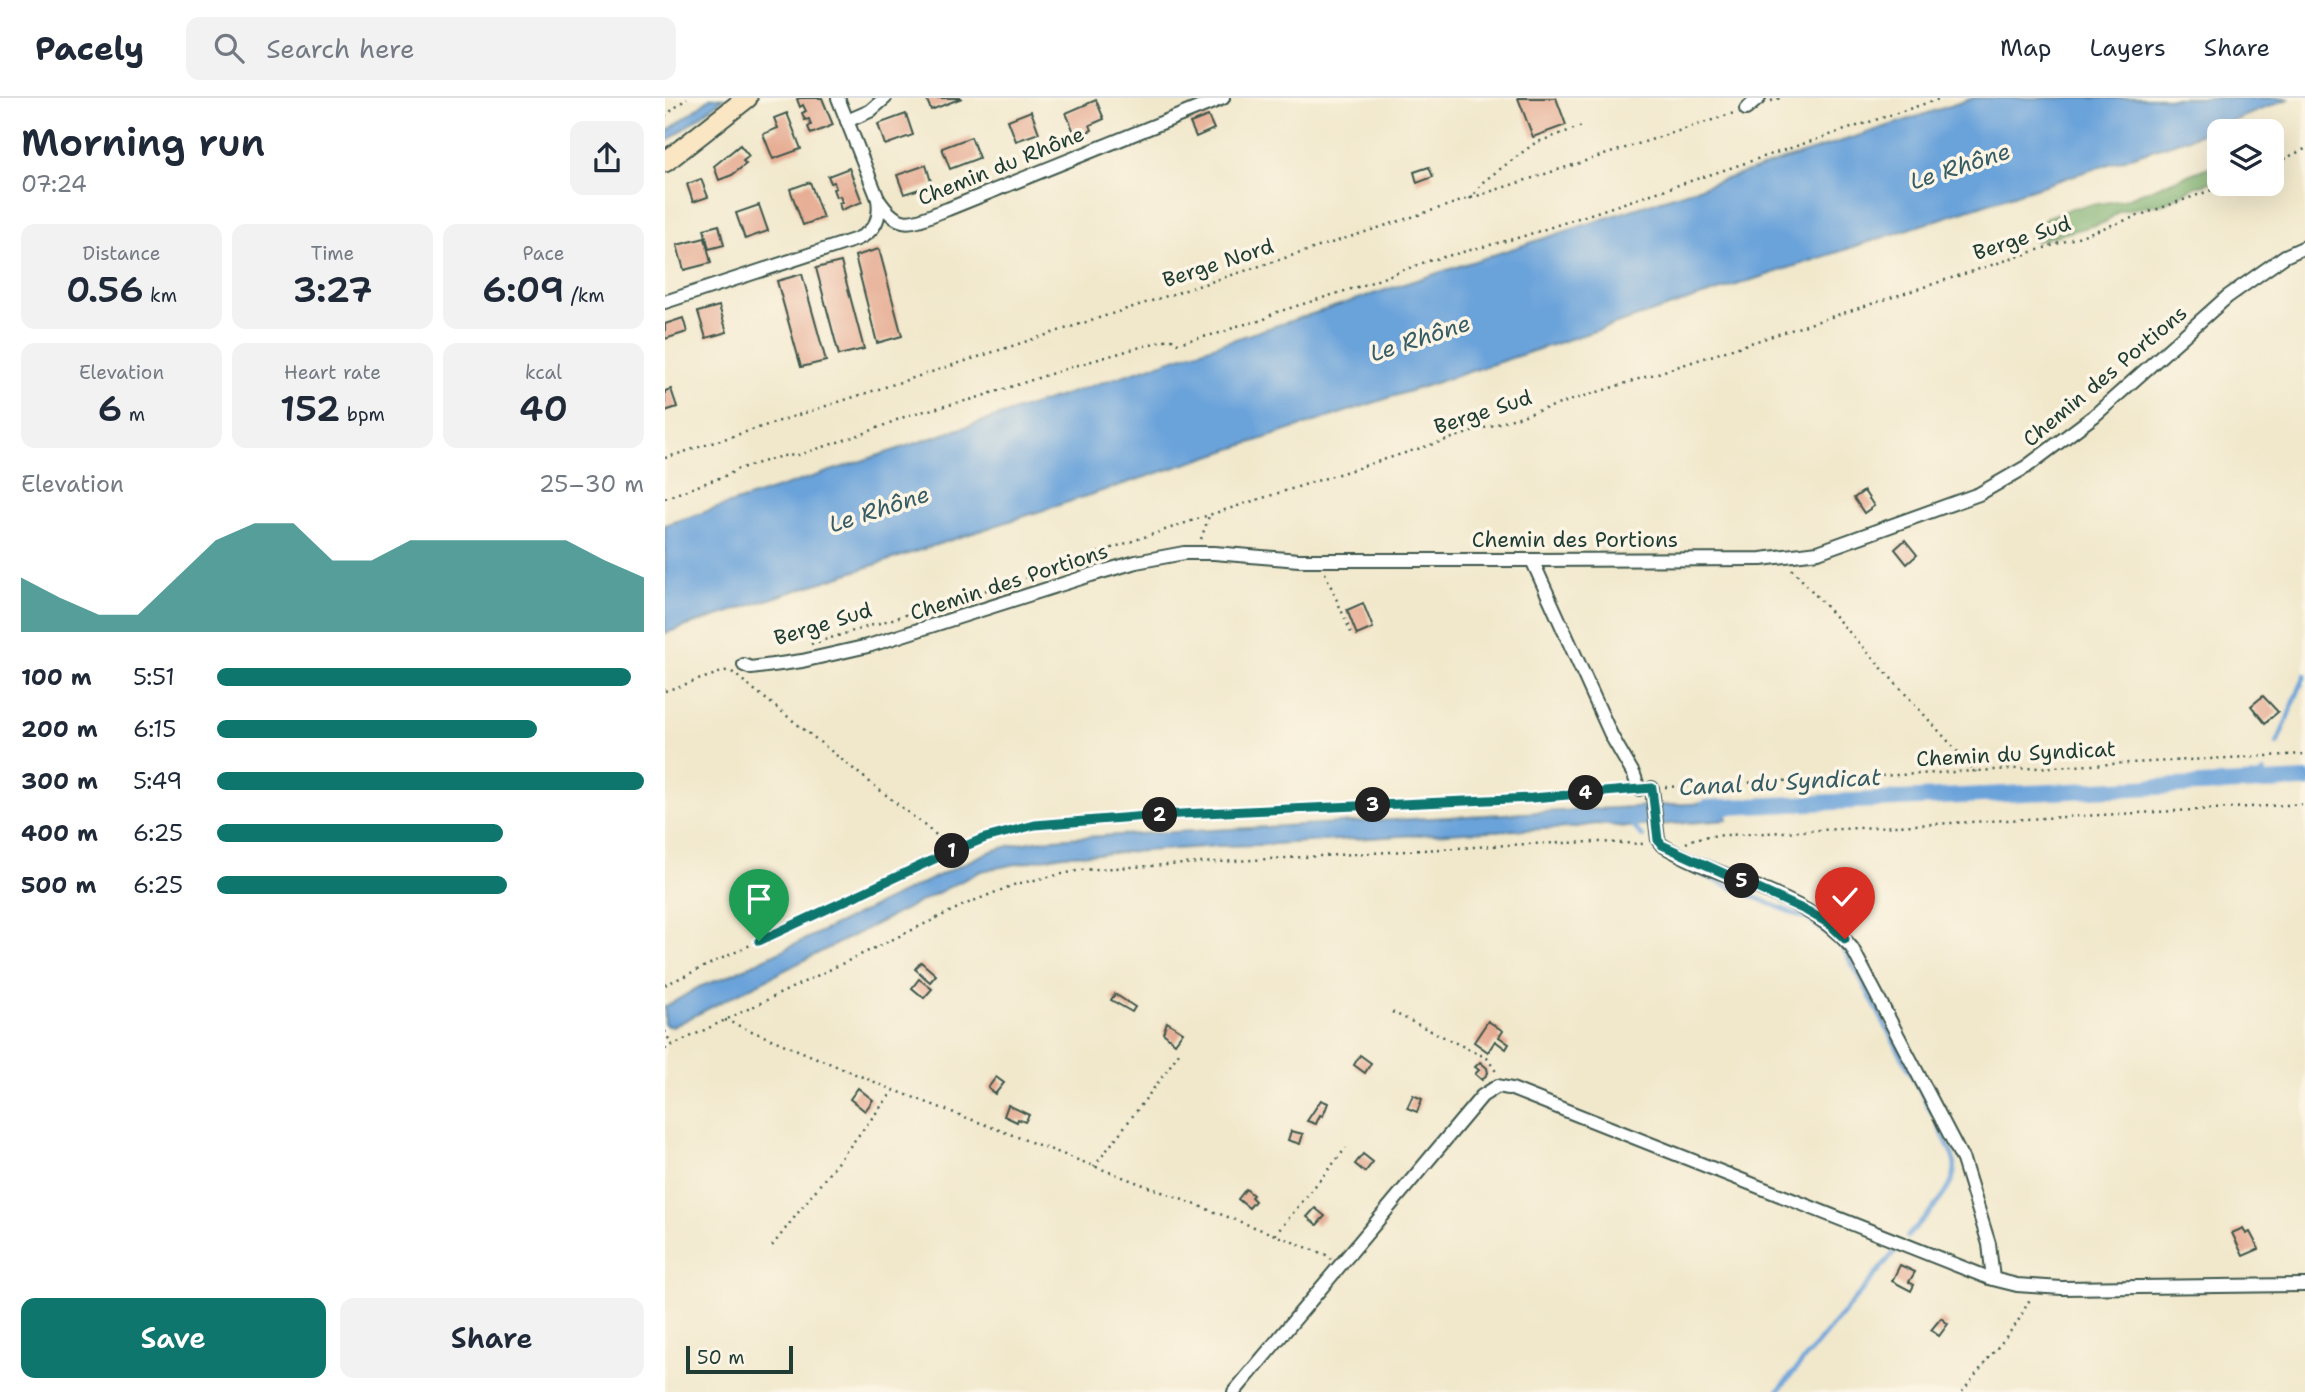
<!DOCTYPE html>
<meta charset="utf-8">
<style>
:root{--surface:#fff;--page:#f2f2f3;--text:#1f2937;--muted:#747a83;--line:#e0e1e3;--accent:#0f766e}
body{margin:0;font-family:"Shantell Sans",sans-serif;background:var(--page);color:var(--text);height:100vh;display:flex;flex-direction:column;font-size:26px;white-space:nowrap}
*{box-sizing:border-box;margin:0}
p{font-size:23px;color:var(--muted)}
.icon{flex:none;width:38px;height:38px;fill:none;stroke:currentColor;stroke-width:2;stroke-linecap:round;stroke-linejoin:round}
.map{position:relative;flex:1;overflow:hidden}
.drawer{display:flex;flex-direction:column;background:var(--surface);width:665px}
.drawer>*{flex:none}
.fabs{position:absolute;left:1542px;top:21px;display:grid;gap:14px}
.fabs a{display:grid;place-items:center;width:77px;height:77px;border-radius:14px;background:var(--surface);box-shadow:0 7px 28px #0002;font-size:35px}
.scale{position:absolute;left:21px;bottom:18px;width:107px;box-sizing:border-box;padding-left:7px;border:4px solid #1f3d34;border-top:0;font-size:19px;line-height:24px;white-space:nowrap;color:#1f3d34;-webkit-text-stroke:5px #fcf5e5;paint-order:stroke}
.pin{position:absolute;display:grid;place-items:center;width:60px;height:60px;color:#fff;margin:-72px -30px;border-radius:50% 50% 50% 0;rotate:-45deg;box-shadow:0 0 7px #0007}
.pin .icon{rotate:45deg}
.km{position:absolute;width:35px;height:35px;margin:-18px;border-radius:50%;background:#222;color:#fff;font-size:19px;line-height:35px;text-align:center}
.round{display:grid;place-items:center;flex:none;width:74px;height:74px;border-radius:14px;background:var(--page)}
.head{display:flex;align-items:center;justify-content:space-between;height:119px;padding:0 21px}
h1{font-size:38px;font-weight:600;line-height:52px}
.metrics{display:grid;grid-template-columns:repeat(3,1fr);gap:10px;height:119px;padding:7px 21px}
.metrics div{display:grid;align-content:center;border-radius:14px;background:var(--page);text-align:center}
.metrics b{font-size:35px;font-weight:600}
.metrics small{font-size:19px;font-weight:400}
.metrics p{font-size:19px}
.chart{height:196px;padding:14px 21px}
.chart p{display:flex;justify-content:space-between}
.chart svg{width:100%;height:126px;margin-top:7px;fill:var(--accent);opacity:.7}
.action{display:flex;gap:14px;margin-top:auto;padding:14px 21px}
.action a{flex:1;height:80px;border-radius:14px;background:var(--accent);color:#fff;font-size:28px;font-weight:600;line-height:80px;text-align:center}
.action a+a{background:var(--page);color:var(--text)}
ul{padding:0 21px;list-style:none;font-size:23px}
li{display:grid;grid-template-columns:112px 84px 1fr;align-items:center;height:52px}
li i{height:18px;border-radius:9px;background:var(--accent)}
header{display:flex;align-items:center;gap:42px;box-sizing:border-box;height:98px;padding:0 35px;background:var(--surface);border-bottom:2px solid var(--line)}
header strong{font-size:33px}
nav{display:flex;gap:38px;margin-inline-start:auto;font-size:24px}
.search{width:490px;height:63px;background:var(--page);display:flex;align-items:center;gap:18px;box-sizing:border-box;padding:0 24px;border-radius:14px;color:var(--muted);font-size:26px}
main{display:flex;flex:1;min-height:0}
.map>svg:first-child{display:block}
</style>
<header>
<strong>Pacely</strong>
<div class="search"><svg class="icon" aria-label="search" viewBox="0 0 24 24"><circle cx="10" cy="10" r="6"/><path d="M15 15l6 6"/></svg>Search here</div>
<nav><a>Map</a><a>Layers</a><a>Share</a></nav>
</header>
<main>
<section class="drawer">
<div class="head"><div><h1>Morning run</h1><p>07:24</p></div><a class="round"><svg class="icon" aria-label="share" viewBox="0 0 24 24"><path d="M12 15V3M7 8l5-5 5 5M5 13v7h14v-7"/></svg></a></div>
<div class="metrics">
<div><p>Distance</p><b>0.56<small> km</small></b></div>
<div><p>Time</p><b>3:27</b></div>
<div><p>Pace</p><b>6:09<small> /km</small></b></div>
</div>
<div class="metrics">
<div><p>Elevation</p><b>6<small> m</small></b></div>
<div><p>Heart rate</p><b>152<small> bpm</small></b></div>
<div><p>kcal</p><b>40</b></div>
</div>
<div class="chart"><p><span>Elevation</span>25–30 m</p>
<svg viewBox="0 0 160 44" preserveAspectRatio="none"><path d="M0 44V25L10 32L20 38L30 38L40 25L50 12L60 6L70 6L80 19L90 19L100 12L110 12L120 12L130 12L140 12L150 19L160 25V44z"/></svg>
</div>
<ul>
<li><b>100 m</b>5:51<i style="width:97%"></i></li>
<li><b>200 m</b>6:15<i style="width:75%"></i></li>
<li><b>300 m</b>5:49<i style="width:100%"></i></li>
<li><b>400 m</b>6:25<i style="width:67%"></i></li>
<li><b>500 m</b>6:25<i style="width:68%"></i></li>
</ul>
<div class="action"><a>Save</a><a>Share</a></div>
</section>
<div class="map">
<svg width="1640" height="1294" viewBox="0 0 1640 1294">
<rect width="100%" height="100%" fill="#fcf5e5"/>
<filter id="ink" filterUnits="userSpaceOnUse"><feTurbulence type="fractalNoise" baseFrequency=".0143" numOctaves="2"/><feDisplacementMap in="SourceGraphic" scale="14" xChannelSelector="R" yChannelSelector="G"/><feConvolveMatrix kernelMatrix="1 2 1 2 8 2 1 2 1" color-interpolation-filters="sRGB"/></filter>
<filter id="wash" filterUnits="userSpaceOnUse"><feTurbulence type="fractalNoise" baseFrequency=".00686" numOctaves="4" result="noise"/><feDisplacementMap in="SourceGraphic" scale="28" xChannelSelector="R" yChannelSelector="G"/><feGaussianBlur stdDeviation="1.57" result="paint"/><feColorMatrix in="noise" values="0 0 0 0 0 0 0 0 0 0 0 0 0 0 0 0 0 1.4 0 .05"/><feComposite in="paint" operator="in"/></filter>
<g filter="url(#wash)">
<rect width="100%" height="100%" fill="#f1e8cc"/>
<path fill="#74ab68" stroke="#4a744e" stroke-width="2" d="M1554,65V82L1532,88L1499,105L1454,113L1441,124L1372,143L1367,141L1366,134L1383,119L1407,110L1458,102Z"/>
<g fill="#6ba3da" stroke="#457087" stroke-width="2">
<path d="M45,0H59L0,45V35Z"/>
<path d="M1309,0H1626L1524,40L0,535V427Z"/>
<path d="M1060,704L1062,722L963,729L931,726L905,730L799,734L594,747L554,748L434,756L398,757L316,773L11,927L7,929L0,927V909L34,889L63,878L319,756C362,739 409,740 454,737Z"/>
</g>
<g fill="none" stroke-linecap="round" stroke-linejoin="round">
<g stroke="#6ba3da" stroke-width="4.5">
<path d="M1612,646L1640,577"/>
<path d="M1592,684L1599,674"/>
<path d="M965,725L978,739"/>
<path d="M1018,769L1144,822L1169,841L1179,852L1194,878L1268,1017"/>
<path d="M1242,1139C1257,1121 1296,1088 1289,1063C1286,1051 1279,1039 1273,1028"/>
<path d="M1112,1294L1231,1152"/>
</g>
<path stroke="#6ba3da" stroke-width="16" d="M1041,710L1640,682"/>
</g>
<g id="blocks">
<g fill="#e6ac93">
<path d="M135,0H157L168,27L146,36L143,29L146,27L144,21L140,22L137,15L141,13L138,7L135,9L132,1Z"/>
<path d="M261,0H297L266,12Z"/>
<path d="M853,0H891L901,27L868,39Z"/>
<path d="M431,2L439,21L425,27L427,32L411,39L401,15Z"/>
<path d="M366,13L374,35L351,43L343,22Z"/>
<path d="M122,15L136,51L108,61L98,36L113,30L109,20Z"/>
<path d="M241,16L248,37L220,47L213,26Z"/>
<path d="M543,18L549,31L531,39L525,25Z"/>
<path d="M306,39L314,60L285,71L277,50Z"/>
<path d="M75,47L84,58L78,63L81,66L67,77L54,82L49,68Z"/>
<path d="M261,67L267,87L239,96L232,77Z"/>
<path d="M764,69L768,79L752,85L749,74Z"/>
<path d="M184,70L197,104L176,112L174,105L177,104L175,98L171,99L168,91L171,90L169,84L166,85L163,78Z"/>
<path d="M36,81L43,99L28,104L22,86Z"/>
<path d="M145,84L158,120L138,127L125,91Z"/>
<path d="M94,107L103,133L80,141L71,115Z"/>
<path d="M54,127L59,147L44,151L39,131Z"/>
<path d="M40,140L46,165L19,172L12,147Z"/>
<path d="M214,151L237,238L212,245L190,158Z"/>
<path d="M176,164L199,251L174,257L151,170Z"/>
<path d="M137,176L161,263L136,269L112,183Z"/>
<path d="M54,208L62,234L41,240L33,214Z"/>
<path d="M18,220L22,234L0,241V226Z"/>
<path d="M6,291L12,309L0,313V293Z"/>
<path d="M1199,393L1209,408L1199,415L1189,400Z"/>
<path d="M1240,442L1252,457L1242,466L1230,451Z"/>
<path d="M698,505L708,530L692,537L682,512Z"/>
<path d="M1598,598L1613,614L1600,625L1586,608Z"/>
<path d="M256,864L271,877L265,884L250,871Z"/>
<path d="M254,881L267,891L259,900L247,890Z"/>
<path d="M450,896L470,909L467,914L446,902Z"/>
<path d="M823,923L838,933L834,939L844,946L841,951L830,943L823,954L809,944Z"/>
<path d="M502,924L518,934L510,945L498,935Z"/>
<path d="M695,957L706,965L700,975L689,967Z"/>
<path d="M815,964L822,970L823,975L817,982L810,976L814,972L810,969Z"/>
<path d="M331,979L339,985L330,996L323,990Z"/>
<path d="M193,990L208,1002L200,1013L185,1001Z"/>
<path d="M748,997L757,1001L752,1014L742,1010Z"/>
<path d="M656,1002L663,1005L658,1018L655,1017L651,1026L642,1023Z"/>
<path d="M343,1007L364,1017L360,1024L353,1021L352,1024L339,1018Z"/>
<path d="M626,1033L638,1036L635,1046L623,1042Z"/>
<path d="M698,1056L708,1064L700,1074L690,1066Z"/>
<path d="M581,1091L588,1097L586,1099L590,1103L584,1110L573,1101Z"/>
<path d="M650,1110L660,1118L652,1127L642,1119Z"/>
<path d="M1578,1130L1581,1136L1585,1134L1594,1151L1578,1158L1567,1135Z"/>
<path d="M1235,1167L1250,1174L1244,1184L1249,1187L1246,1193L1227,1183Z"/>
<path d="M1276,1220L1283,1226L1274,1238L1266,1232Z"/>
</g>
</g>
</g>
<g filter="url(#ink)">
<use href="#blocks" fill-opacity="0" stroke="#3e574b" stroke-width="2"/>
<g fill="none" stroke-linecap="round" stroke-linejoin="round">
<g stroke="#3e574b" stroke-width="16">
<g id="minor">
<path d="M1081,11L1094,0"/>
<path d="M182,23L205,13L220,0"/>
<path d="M213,101C236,136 249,123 283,111L558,0"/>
<path d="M0,204L192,141C210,133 216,121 213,101L173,0"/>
<path d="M867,462L947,639L969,677L974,691"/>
<path d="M79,567L86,570L137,563L203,548L426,477L471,464L519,455H549L634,462H867L1096,461L1153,454L1314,396L1361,369L1429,318L1562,199L1620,158L1640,149"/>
<path d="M987,690L993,742L997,747C1058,784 1139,793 1187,850L1298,1062L1324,1146L1328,1181"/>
<path d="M569,1294L817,998L833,988L847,991L1324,1180L1352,1187L1397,1190L1640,1187"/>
</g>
</g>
<g stroke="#3e574b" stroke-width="23">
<path id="secondary" d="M0,64L82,0"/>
</g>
<g stroke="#3e574b" stroke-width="2.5" stroke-dasharray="2 5" stroke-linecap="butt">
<path d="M1106,3L1115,0"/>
<path d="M0,18L22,0"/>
<path d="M1606,67L1640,51"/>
<path d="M805,101L819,83L870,45L917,28"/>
<path d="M0,360L1069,15"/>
<path d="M0,400L65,376L70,372L117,358L134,357L200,335L244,317L308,301L413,267L500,242L507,241L512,245L559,234L572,228L598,222L609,215L699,187L763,163L856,139L1277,0"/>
<path d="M536,441L544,418"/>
<path d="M1127,471L1311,674"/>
<path d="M660,475L688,539"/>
<path d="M146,546L335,488L544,417L996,274L1404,142L1564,86"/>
<path d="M67,574L290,752"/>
<path d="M0,593L66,571"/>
<path d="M1000,689L1640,656"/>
<path d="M1021,745L1029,741L1044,738L1640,706"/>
<path d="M0,887L276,758L333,736L360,728L394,724L494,717L867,700L962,692"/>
<path d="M727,914L822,960L832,975"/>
<path d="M60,922L229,992L610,1137L661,1157L666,1161"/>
<path d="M0,933L7,948"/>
<path d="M0,951L301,806L351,786L416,772L861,746L933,744L979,746"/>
<path d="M429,1069L495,982L514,955"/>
<path d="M610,1137L681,1050"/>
<path d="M107,1148L229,992"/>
<path d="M1297,1294L1352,1225L1365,1201"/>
</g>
<use href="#minor" stroke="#fff" stroke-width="12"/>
<use href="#secondary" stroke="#fbe6c4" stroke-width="19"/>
</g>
</g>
<g fill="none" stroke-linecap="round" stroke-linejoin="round" filter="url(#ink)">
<g stroke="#fff" stroke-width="14">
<path id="route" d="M94,843L276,758L320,740L370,727L494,717L867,700L987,690L993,742L997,747L1142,813L1163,825L1180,841"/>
</g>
<use href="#route" stroke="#0f766e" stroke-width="9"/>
</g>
<g text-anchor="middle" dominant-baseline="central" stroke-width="7" stroke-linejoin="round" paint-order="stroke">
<g font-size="21" fill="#1f3d34" stroke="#fcf5e5">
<text transform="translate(336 68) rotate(-22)">Chemin du Rhône</text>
<text transform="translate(1357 140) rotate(-18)">Berge Sud</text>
<text transform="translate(553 165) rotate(-18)">Berge Nord</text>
<text transform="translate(1440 278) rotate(-40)">Chemin des Portions</text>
<text transform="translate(818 314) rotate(-18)">Berge Sud</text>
<text x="910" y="442">Chemin des Portions</text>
<text transform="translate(344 484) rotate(-18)">Chemin des Portions</text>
<text transform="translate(158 526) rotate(-17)">Berge Sud</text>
<text transform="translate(1351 656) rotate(-3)">Chemin du Syndicat</text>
</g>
<g font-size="23" font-style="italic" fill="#365c66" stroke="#fcf5e5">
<text transform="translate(1295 68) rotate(-18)">Le Rhône</text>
<text transform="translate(755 240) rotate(-18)">Le Rhône</text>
<text transform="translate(214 411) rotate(-18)">Le Rhône</text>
<text transform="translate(1115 684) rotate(-3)">Canal du Syndicat</text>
</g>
</g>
</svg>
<div class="fabs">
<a><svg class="icon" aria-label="layers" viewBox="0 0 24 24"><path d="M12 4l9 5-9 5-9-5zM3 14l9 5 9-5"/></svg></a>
</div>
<div class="scale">50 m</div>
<div class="pin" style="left:94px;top:843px;background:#1e9e55"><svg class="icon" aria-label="arrive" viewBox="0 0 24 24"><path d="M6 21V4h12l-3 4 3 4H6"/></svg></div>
<div class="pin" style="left:1180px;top:841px;background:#d93025"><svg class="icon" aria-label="check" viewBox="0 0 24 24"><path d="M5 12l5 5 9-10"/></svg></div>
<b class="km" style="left:287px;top:753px">1</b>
<b class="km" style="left:495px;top:717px">2</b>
<b class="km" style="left:708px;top:707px">3</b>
<b class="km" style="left:921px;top:695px">4</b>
<b class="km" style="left:1077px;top:783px">5</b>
</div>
</main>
